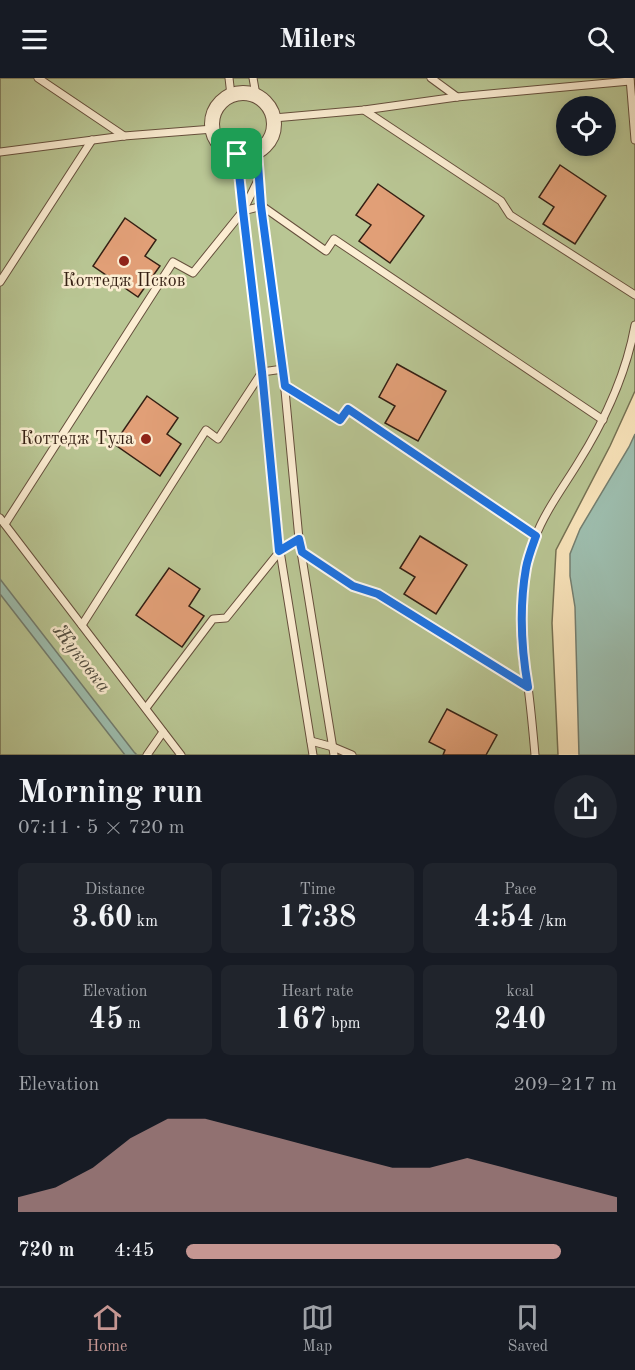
<!DOCTYPE html>
<meta charset="utf-8">
<style>
:root{--surface:#171b24;--page:#20242c;--text:#f1f3f6;--muted:#9ea1a6;--line:#363941;--accent:#c59692}
body{margin:0;font-family:"Old Standard TT",serif;background:var(--page);color:var(--text);height:100vh;display:flex;flex-direction:column;font-size:22px;white-space:nowrap}
*{box-sizing:border-box;margin:0}
p{font-size:20px;color:var(--muted)}
.icon{flex:none;width:33px;height:33px;fill:none;stroke:currentColor;stroke-width:2;stroke-linecap:round;stroke-linejoin:round}
.map{position:relative;height:677px;overflow:hidden}
.sheet{display:flex;flex-direction:column;background:var(--surface);flex:1}
.sheet>*{flex:none}
.controls{position:absolute;left:556px;top:18px;display:grid;gap:12px}
.controls a{display:grid;place-items:center;width:60px;height:60px;border-radius:50%;background:var(--surface);box-shadow:0 3px 9px #0003;font-size:30px}
.pin{position:absolute;display:grid;place-items:center;width:51px;height:51px;color:#fff;margin:-26px;border-radius:12px;box-shadow:0 3px 9px #0006}
.round{display:grid;place-items:center;flex:none;width:63px;height:63px;border-radius:32px;background:var(--page)}
.head{display:flex;align-items:center;justify-content:space-between;height:102px;padding:0 18px}
h1{font-size:33px;font-weight:700;line-height:45px}
.figures{display:grid;grid-template-columns:repeat(3,1fr);gap:9px;height:102px;padding:6px 18px}
.figures div{display:grid;align-content:center;border-radius:9px;background:var(--page);text-align:center}
.figures b{font-size:30px;font-weight:700}
.figures small{font-size:16px;font-weight:400}
.figures p{font-size:16px}
.chart{height:168px;padding:12px 18px}
.chart p{display:flex;justify-content:space-between}
.chart svg{width:100%;height:108px;margin-top:6px;fill:var(--accent);opacity:.7}
ul{padding:0 18px;list-style:none;font-size:20px}
li{display:grid;grid-template-columns:96px 72px 1fr;align-items:center;height:45px}
li i{height:15px;border-radius:8px;background:var(--accent)}
header{display:flex;justify-content:space-between;align-items:center;height:78px;padding:0 18px;background:var(--surface);font-size:27px;font-weight:700}
.menu{display:flex;justify-content:space-around;align-items:center;height:84px;border-top:2px solid var(--line);background:var(--surface);font-size:16px;color:var(--muted)}
.menu a{display:grid;justify-items:center;gap:3px}
.menu .current{color:var(--accent)}
.map>svg:first-child{display:block}
</style>
<header><svg class="icon" aria-label="menu" viewBox="0 0 24 24"><path d="M4 6h16M4 12h16M4 18h16"/></svg>Milers<svg class="icon" aria-label="search" viewBox="0 0 24 24"><circle cx="10" cy="10" r="6"/><path d="M15 15l6 6"/></svg></header>
<div class="map">
<svg width="635" height="677" viewBox="0 0 635 677">
<rect width="100%" height="100%" fill="#fae5bc"/>
<filter id="stains"><feTurbulence type="fractalNoise" baseFrequency=".00333" numOctaves="4"/><feColorMatrix values="0 0 0 0 .2 0 0 0 0 .09 0 0 0 0 .02 0 0 0 .5 -.17"/></filter>
<radialGradient id="worn" r=".72"><stop offset=".6" stop-color="#630" stop-opacity="0"/><stop offset="1" stop-color="#630" stop-opacity=".3"/></radialGradient>
<path fill="#b9c694" stroke="#767254" stroke-width="1.5" fill-rule="evenodd" d="M0,0H635V313L610,368L556,472L552,545L558,677H0ZM567,28H606V68H567Z"/>
<g fill="#9ebfb0" stroke="#747f71" stroke-width="1.5">
<path d="M635,356V677H579L575,529L570,498V476L580,451L629,369Z"/>
<path d="M0,501L134,674L137,677H125L0,516Z"/>
</g>
<g fill="#e19f77" stroke="#341f13" stroke-width="1.5">
<path d="M560,87L606,118L575,166L543,146L554,129L539,119Z"/>
<path d="M378,106L424,138L390,185L359,163L371,147L356,137Z"/>
<path d="M125,140L156,162L145,178L160,188L138,219L93,188Z"/>
<path d="M397,286L446,313L418,363L385,345L395,328L379,319Z"/>
<path d="M147,318L178,340L167,356L181,366L160,398L114,366Z"/>
<path d="M420,458L467,487L436,536L404,516L415,499L400,490Z"/>
<path d="M169,490L200,511L189,528L204,538L182,569L136,537Z"/>
<path d="M447,631L497,657L486,677H443L445,672L429,664Z"/>
</g>
<g fill="none" stroke-linecap="round" stroke-linejoin="round">
<g stroke="#66503d" stroke-width="9">
<g id="service">
<path d="M38,0L124,58"/>
<path d="M229,0L231,17"/>
<path d="M253,0L256,17"/>
<path d="M431,0L457,19"/>
<path d="M630,0L635,62"/>
<path d="M364,32L501,123L510,137L635,217"/>
<path d="M274,40L364,32L457,19L630,3"/>
<path d="M257,73L262,128L283,291L299,461L334,677"/>
<path d="M0,74L124,58L213,51"/>
<path d="M237,76L243,133L262,294L280,473L313,677"/>
<path d="M243,133L262,128L326,173L334,161L603,342"/>
<path d="M0,204L92,62"/>
<path d="M285,308L340,342L348,331L536,458"/>
<path d="M0,440L181,677"/>
<path d="M5,446L173,184L193,195L243,133L259,100"/>
<path d="M302,474L353,508L378,516L528,609"/>
<path d="M82,547L206,352L218,361L262,294L283,291"/>
<path d="M146,630L213,541L226,540L280,473L299,461"/>
<path d="M311,663L333,669L352,677"/>
<path d="M147,677L163,654"/>
<path d="M535,677C533,654 531,631 528,609C527,600 524,591 523,582C518,542 521,498 535,460C544,435 564,408 578,385C605,342 626,297 635,247"/>
</g>
</g>
<g stroke="#66503d" stroke-width="16">
<circle id="minor" cx="243" cy="46" r="31"/>
</g>
<use href="#service" stroke="#fceed3" stroke-width="7"/>
<use href="#minor" stroke="#fceed3" stroke-width="14"/>
</g>
<g fill="none" stroke-linecap="round" stroke-linejoin="round">
<g stroke="#fff" stroke-width="12">
<path id="route" d="M257,73L261,128L285,308L340,342L348,331L536,458C532,469 528,479 526,490C519,530 521,569 528,609L378,516L353,508L302,474L299,461L279,473L262,294L243,133L237,76H247Z"/>
</g>
<use href="#route" stroke="#1a73e8" stroke-width="8"/>
</g>
<g fill="#8f2418" stroke="#fceed3" stroke-width="2">
<circle cx="124" cy="183" r="6"/>
<circle cx="146" cy="361" r="6"/>
</g>
<g text-anchor="middle" dominant-baseline="central" stroke-width="5" stroke-linejoin="round" paint-order="stroke">
<g font-size="18" fill="#341f13" stroke="#fceed3">
<text x="124" y="203">Коттедж Псков</text>
<text x="134" y="361" text-anchor="end">Коттедж Тула</text>
</g>
<g font-size="20" font-style="italic" fill="#544f42" stroke="#fceed3">
<text transform="translate(81 581) rotate(52)">Жуковка</text>
</g>
</g>
<rect width="100%" height="100%" filter="url(#stains)"/>
<rect width="100%" height="100%" fill="url(#worn)"/>
</svg>
<div class="controls">
<a><svg class="icon" aria-label="locate" viewBox="0 0 24 24"><circle cx="12" cy="12" r="6"/><path d="M12 2v4M12 18v4M2 12h4M18 12h4"/></svg></a>
</div>
<div class="pin" style="left:237px;top:76px;background:#1e9e55"><svg class="icon" aria-label="arrive" viewBox="0 0 24 24"><path d="M6 21V4h12l-3 4 3 4H6"/></svg></div>
</div>
<section class="sheet">
<div class="head"><div><h1>Morning run</h1><p>07:11 · 5 × 720 m</p></div><a class="round"><svg class="icon" aria-label="share" viewBox="0 0 24 24"><path d="M12 15V3M7 8l5-5 5 5M5 13v7h14v-7"/></svg></a></div>
<div class="figures">
<div><p>Distance</p><b>3.60<small> km</small></b></div>
<div><p>Time</p><b>17:38</b></div>
<div><p>Pace</p><b>4:54<small> /km</small></b></div>
</div>
<div class="figures">
<div><p>Elevation</p><b>45<small> m</small></b></div>
<div><p>Heart rate</p><b>167<small> bpm</small></b></div>
<div><p>kcal</p><b>240</b></div>
</div>
<div class="chart"><p><span>Elevation</span>209–217 m</p>
<svg viewBox="0 0 160 44" preserveAspectRatio="none"><path d="M0 44V38L10 34L20 26L30 14L40 6L50 6L60 10L70 14L80 18L90 22L100 26L110 26L120 22L130 26L140 30L150 34L160 38V44z"/></svg>
</div>
<ul>
<li><b>720 m</b>4:45<i style="width:87%"></i></li>
</ul>
</section>
<nav class="menu">
<a class="current"><svg class="icon" aria-label="home" viewBox="0 0 24 24"><path d="M3 11l9-7 9 7M6 9v11h12V9"/></svg>Home</a>
<a><svg class="icon" aria-label="map" viewBox="0 0 24 24"><path d="M3 6l6-2 6 2 6-2v14l-6 2-6-2-6 2zM9 4v14M15 6v14"/></svg>Map</a>
<a><svg class="icon" aria-label="saved" viewBox="0 0 24 24"><path d="M7 4h10v16l-5-4-5 4z"/></svg>Saved</a>
</nav>
